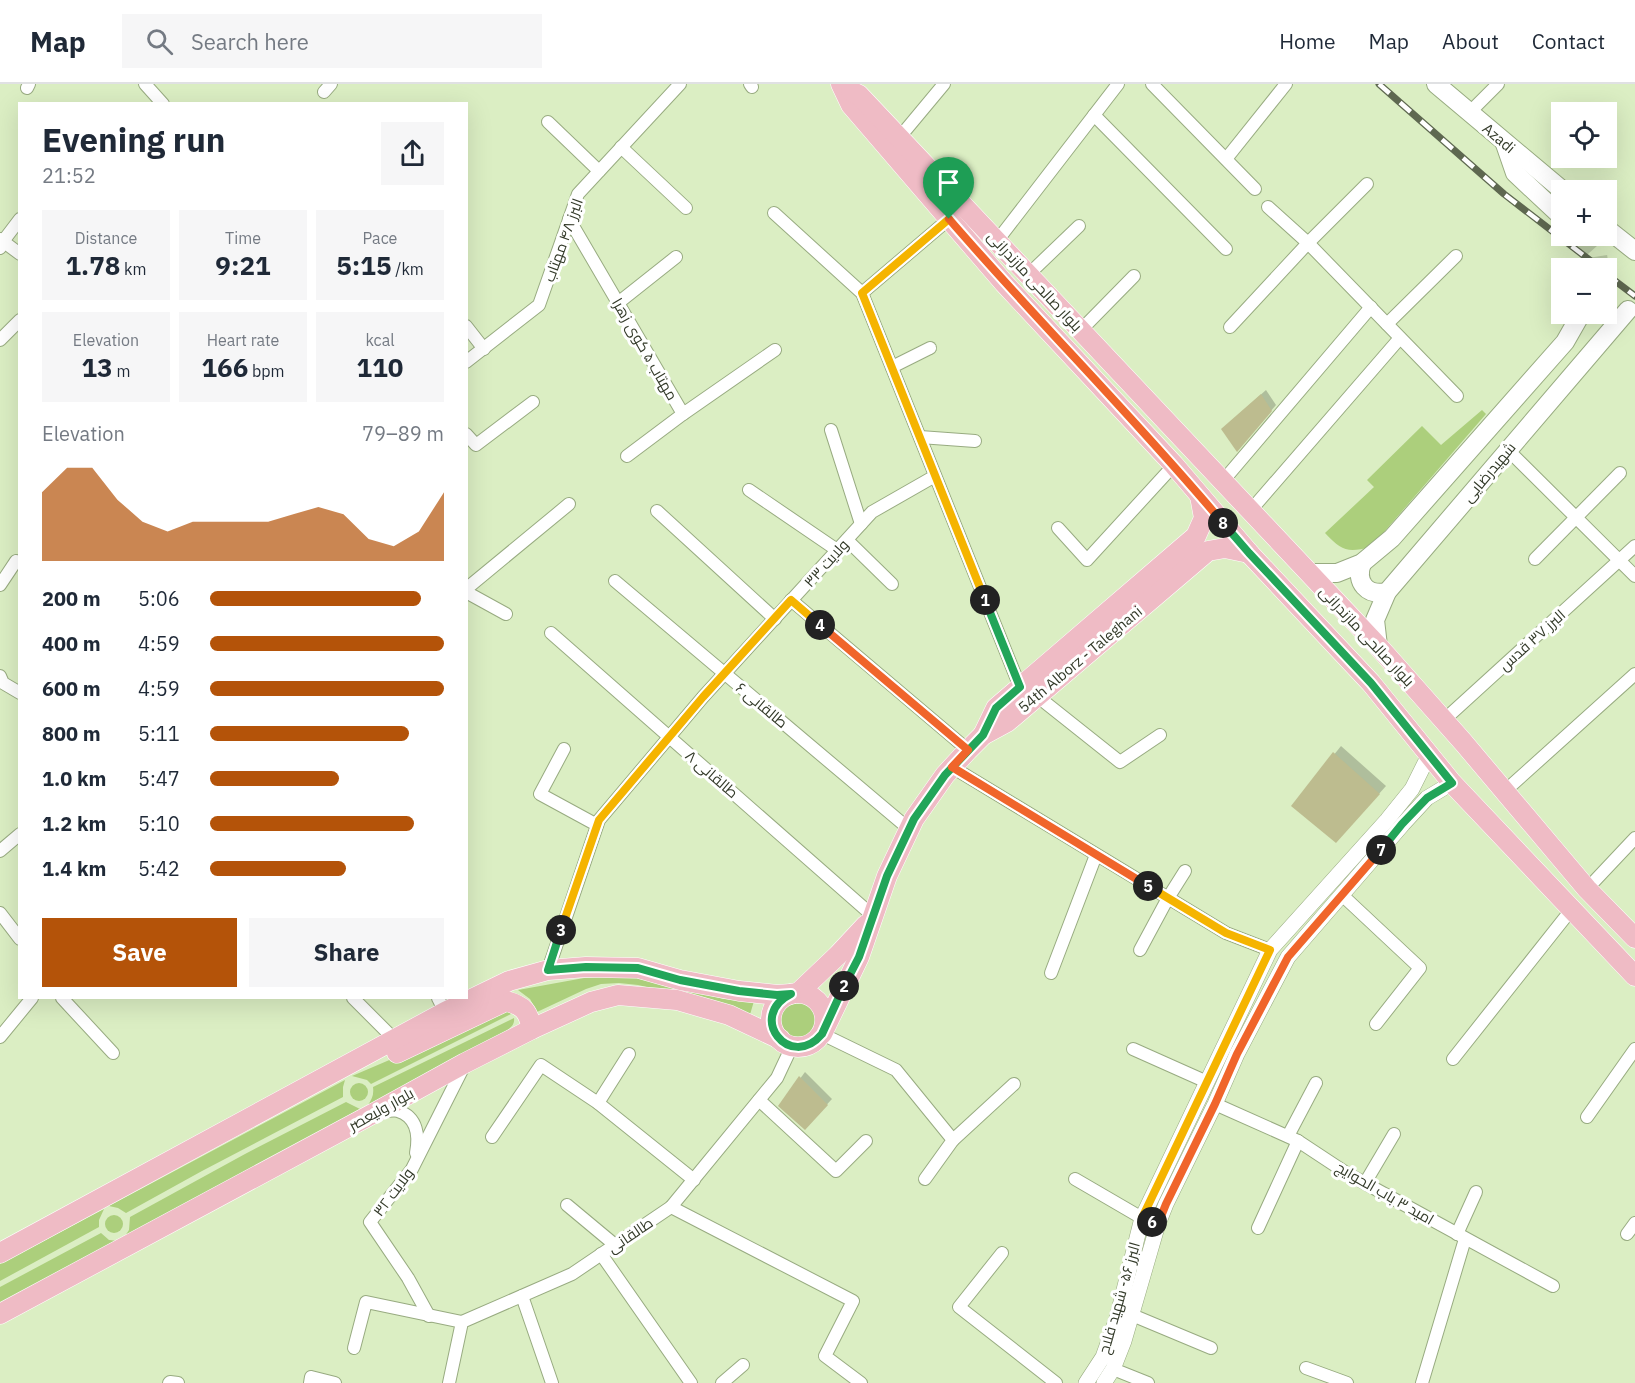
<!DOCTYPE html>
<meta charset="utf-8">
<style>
:root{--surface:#fff;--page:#f6f6f7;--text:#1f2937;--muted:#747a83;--line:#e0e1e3;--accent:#b45309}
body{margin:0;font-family:"IBM Plex Sans",Cairo,sans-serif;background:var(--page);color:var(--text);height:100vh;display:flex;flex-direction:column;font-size:22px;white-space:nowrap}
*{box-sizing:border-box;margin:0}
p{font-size:20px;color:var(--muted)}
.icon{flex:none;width:33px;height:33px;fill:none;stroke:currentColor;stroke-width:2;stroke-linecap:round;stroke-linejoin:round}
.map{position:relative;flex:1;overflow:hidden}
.details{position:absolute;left:18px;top:18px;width:450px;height:897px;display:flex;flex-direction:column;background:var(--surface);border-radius:0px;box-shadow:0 6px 24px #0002}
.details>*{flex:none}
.controls{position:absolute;left:1551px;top:18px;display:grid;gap:12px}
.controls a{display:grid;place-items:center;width:66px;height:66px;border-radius:0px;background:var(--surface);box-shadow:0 6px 24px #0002;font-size:30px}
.pin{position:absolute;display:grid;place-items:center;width:51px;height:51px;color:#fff;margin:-62px -26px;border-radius:50% 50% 50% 0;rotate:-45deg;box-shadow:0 0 6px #0007}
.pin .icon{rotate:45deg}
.km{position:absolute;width:30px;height:30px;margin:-15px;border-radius:50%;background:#222;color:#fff;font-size:16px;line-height:30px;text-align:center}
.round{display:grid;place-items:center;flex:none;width:63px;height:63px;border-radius:0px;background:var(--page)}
.overview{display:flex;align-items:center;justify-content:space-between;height:102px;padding:0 24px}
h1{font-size:33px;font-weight:800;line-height:45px}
.stats{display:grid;grid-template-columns:repeat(3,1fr);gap:9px;height:102px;padding:6px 24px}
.stats div{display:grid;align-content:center;border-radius:0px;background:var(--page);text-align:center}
.stats b{font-size:26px;font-weight:800}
.stats small{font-size:16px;font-weight:400}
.stats p{font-size:16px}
.chart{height:168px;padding:12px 24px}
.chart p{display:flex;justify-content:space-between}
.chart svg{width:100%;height:108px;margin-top:6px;fill:var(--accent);opacity:.7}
.button{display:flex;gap:12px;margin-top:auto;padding:12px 24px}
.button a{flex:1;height:69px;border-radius:0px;background:var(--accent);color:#fff;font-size:24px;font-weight:800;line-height:69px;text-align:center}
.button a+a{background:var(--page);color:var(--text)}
ul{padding:0 24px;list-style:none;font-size:20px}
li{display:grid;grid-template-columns:96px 72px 1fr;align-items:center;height:45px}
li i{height:15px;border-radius:8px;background:var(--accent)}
header{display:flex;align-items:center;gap:36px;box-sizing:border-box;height:84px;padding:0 30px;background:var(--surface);border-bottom:2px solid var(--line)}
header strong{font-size:28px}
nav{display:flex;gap:33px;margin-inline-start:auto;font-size:21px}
.search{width:420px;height:54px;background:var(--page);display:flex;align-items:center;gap:15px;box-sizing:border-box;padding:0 21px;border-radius:0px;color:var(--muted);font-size:22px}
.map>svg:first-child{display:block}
</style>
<header>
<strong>Map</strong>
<div class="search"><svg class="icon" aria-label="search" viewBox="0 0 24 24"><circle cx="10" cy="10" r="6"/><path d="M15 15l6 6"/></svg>Search here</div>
<nav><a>Home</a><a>Map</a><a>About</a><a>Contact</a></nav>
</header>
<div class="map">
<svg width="1635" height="1299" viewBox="0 0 1635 1299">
<rect width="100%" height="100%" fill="#dbeec3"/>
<g fill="#accf7c">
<path d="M1482,326L1486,330L1371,463C1347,469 1342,467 1325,449L1374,403L1367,396L1422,342L1441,361Z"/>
<path d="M612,892H634L724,915L754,917L749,934L723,921L638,901L619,899L601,900L586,905L537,928L530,915L518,906L584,894Z"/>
<circle cx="798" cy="936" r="20"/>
<path d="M504,927L509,928L511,930L371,1000L367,996L352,992Z"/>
<path d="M514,934C515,941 510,944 505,948L368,1021C372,1015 374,1011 373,1003Z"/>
<path d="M345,996L343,1003V1013L202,1087L126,1129L118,1124L109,1122Z"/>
<circle cx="359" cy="1008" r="9"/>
<path d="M346,1018L360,1025L123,1155L129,1146L130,1133L245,1070Z"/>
<path d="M104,1125L99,1136V1143L0,1197V1180Z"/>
<circle cx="114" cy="1140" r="9"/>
<path d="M101,1149L109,1156L118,1157L0,1222V1203Z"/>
</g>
<g fill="#0003">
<path d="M1266,306L1276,321L1242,361L1228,340Z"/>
<path d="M1341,662L1386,702L1343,750L1293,722Z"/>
<path d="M805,988L832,1015L805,1044L780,1022Z"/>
</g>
<g fill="#bdbc8f">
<path d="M1261,310L1272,327L1237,368L1221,345Z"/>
<path d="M1333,668L1380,710L1336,759L1291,722Z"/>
<path d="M799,992L828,1021L805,1046L778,1022Z"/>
</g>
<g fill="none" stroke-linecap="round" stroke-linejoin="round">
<path stroke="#b9caa4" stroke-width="18" stroke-dasharray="18 9" stroke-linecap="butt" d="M1581,152L1598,171L1600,184"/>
<g stroke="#98ab81" stroke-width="14">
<g id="minor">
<path d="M145,0L163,20"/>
<path d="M750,0L752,3"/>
<path d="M1152,0L1255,105"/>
<path d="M27,4L29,0"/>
<path d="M324,8L331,0"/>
<path d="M1469,29L1498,0"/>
<path d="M1094,31L1226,165"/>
<path d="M548,38L599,87"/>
<path d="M899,54L944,0"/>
<path d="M621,63L686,124"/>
<path d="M1226,75L1286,0"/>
<path d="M1268,123L1308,159L1457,312"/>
<path d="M774,129L862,209L1020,603"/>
<path d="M569,135L683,330L775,266"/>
<path d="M0,155L20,170"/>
<path d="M997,157L1118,0"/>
<path d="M0,164L4,156L20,135"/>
<path d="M1029,190L1079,142"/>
<path d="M862,209L949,135"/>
<path d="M618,219L676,173"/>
<path d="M1387,240L1456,172"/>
<path d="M466,242L484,265"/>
<path d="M1230,243L1308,159L1367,100"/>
<path d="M1081,246L1134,192"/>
<path d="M0,256L20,236"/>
<path d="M466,278L539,221L578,110L680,0"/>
<path d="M892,283L930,264"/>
<path d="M831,346L861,440"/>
<path d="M466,350L476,361L533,318"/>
<path d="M920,353L975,357"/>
<path d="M1508,366L1635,492"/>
<path d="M627,372L683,330"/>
<path d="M1223,397L1371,223"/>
<path d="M749,406L837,466"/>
<path d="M1251,426L1400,254"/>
<path d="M657,427L775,535"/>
<path d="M1058,444L1087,476L1174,381"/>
<path d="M847,456L892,500"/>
<path d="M1535,475L1620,389"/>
<path d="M615,497L909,745"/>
<path d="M0,501L16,477"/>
<path d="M466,505L569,420"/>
<path d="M466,508L506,530"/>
<path d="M791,516L968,666"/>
<path d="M551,549L873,832"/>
<path d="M0,592L3,599L20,609"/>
<path d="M1037,612L1120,678L1160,651"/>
<path d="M1444,636L1635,462"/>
<path d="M564,665L540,710L597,741"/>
<path d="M952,683L1226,849L1270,866"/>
<path d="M1505,707L1635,590"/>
<path d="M0,767L20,750"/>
<path d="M1587,805L1635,754"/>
<path d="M1342,811L1420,884L1376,940"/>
<path d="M0,829L20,855"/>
<path d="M1140,866L1168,814L1185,787"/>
<path d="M548,886L599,736L703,613L872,428L935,392"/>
<path d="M1051,889L1096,771"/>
<path d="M62,914L113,969"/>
<path d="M353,914L395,956"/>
<path d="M438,914L445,928"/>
<path d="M822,950L896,986L953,1056L925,1095"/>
<path d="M0,953L32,914"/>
<path d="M1133,965L1207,998"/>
<path d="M1453,975L1571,826"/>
<path d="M759,1016L836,1087L866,1057"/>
<path d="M598,1019L629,970"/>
<path d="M1215,1020L1298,1057L1348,1090L1553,1202"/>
<path d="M383,1028C388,1027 394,1026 398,1027C418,1033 419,1053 416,1069"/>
<path d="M1587,1033L1635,965"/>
<path d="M1288,1052L1316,999"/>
<path d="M492,1053L541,981L598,1019L694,1096"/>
<path d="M953,1056L1014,1000"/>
<path d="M1075,1095L1142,1134L1150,1137"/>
<path d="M1365,1099L1394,1050"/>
<path d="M567,1121L615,1161"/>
<path d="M671,1123L853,1217L825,1272L861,1299"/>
<path d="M1258,1144L1298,1057"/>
<path d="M1457,1150L1476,1108"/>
<path d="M1627,1150L1635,1139"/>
<path d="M1002,1169L959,1223L1056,1299"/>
<path d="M601,1170L691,1299"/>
<path d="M522,1212L552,1299"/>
<path d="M1132,1231L1211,1264"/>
<path d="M429,1232L408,1194L370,1138L412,1085L465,980"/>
<path d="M354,1264L366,1218L462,1238"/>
<path d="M1306,1284L1347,1299"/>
<path d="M1113,1285L1148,1299"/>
<path d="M169,1299L170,1298L178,1299"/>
<path d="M310,1299L311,1293L335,1299"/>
<path d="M449,1299L462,1238L572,1190L671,1123L777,994L792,962"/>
<path d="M722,1299L743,1281"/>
<path d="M1422,1299L1465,1155"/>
</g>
</g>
<g stroke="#98ab81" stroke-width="16">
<g id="tertiary">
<path d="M1086,1299L1103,1273L1117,1234L1142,1134L1270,866L1387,736L1412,705L1429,671"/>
<path d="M1104,1299L1113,1285L1124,1257L1158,1140L1166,1120L1215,1020L1237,970L1288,873L1403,740L1427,714L1452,699"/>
</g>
</g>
<g stroke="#98ab81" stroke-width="20">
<g id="secondary">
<path d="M1436,0L1562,106"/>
<path d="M1505,60L1515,89L1562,133"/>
<path d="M1606,144L1635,167"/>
<path d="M1362,479C1355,499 1367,512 1387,508"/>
<path d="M1309,489H1337L1362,479L1392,454L1565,258L1581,230"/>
<path d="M1378,562L1375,536L1387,508L1628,226"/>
</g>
</g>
<g stroke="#fff" stroke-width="21">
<g id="primary">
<path d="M841,0L851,21L1004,199L1174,381L1249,469L1371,599L1452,699L1635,892"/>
<path d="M851,7L859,11L1378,562L1463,658L1587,805L1635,854"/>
<path d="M983,651L996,624L1196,452L1204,434L1200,412"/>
<path d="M798,909L838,871L866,841"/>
<circle cx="798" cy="936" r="27"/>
<path d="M822,950L859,873L887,792L914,735L945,691L968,666L983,651L1007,638L1208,467L1225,464L1249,469"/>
<path d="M397,969L506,917C524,922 528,927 532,945"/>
<path d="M0,1169L445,928L509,897L548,886L586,883L638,884L680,896L739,907L777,911L791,910"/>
<path d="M0,1230L376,1028L465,979L532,945L591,918L618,911L677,916L729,931L780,955"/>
</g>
</g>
<use href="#minor" stroke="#fff" stroke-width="12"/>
<use href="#tertiary" stroke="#fff" stroke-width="15"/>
<use href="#secondary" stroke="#fff" stroke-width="18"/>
<use href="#primary" stroke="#efbbc5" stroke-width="20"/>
<g stroke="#5e6850" stroke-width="7">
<g id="rail">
<path d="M1379,0L1504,110L1600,184"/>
<path d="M1606,190L1635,212"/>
</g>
</g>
<use href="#rail" stroke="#fff" stroke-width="4.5" stroke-dasharray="14" stroke-linecap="butt"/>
</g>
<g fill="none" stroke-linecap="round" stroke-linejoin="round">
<g stroke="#fff" stroke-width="12">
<path id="split-1" d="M949,135L862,209L985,516"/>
</g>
<g stroke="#fff" stroke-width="12">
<path id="split-2" d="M844,902L859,873L887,792L914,735L945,691L983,651L996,624L1020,603L985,516"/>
</g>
<g stroke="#fff" stroke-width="12">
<path id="split-3" d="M561,846L548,886L586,883L638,884L680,896L739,907L777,911L791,910C746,932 790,988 822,950L844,902"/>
</g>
<g stroke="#fff" stroke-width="12">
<path id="split-4" d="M561,846L599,736L703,613L791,516L820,541"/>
</g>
<g stroke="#fff" stroke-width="12">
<path id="split-5" d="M820,541L968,666L952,683L1148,802"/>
</g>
<g stroke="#fff" stroke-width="12">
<path id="split-6" d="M1148,802L1226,849L1270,866L1142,1134L1152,1138"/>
</g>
<g stroke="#fff" stroke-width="12">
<path id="split-7" d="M1152,1138L1158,1140L1166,1120L1215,1020L1237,970L1288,873L1381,766"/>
</g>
<g stroke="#fff" stroke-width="12">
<path id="split-8" d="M1223,439L1249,469L1371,599L1452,699L1427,714L1402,740L1381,766"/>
</g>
<g stroke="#fff" stroke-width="12">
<path id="split-9" d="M949,135C1038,238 1135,334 1223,439"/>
</g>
<use href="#split-1" stroke="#f5b400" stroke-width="8"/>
<use href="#split-2" stroke="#22a559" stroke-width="8"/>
<use href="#split-3" stroke="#22a559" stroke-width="8"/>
<use href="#split-4" stroke="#f5b400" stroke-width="8"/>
<use href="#split-5" stroke="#f0652b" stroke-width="8"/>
<use href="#split-6" stroke="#f5b400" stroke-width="8"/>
<use href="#split-7" stroke="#f0652b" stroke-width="8"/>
<use href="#split-8" stroke="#22a559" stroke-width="8"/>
<use href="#split-9" stroke="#f0652b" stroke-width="8"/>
</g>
<g text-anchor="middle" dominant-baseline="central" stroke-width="6" stroke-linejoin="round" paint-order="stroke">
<g font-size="15" fill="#333a29" stroke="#fff">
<text transform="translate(1499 54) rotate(40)">Azadi</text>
<text transform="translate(563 156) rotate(-70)">البرز ۴۸ مهتاب</text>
<text transform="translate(1035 197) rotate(47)">بلوار صالحی مازندرانی</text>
<text transform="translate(645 265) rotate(60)">مهتاب ۵ کوی زهرا</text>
<text transform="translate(1489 388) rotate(-50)">شهیدرضایی</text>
<text transform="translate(826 479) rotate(-48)">ولایت ٣۳</text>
<text transform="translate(1367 552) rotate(47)">بلوار صالحی مازندرانی</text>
<text transform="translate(1532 556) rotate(-42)">البرز ۳۷ قدس</text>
<text transform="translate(1080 575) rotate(-40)">54th Alborz - Taleghani</text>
<text transform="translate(762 621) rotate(40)">طالقانی ۶</text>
<text transform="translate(712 690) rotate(41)">طالقانی ۸</text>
<text transform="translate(381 1025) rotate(-29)">بلوار ولیعصر</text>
<text transform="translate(393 1108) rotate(-53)">ولایت ۳۲</text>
<text transform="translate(1385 1109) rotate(30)">امید ۳ باب الحوایج</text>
<text transform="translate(630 1151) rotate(-34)">طالقانی</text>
<text transform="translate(1119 1214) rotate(-74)">البرز ۵۶- شهید فلاح</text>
</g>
</g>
</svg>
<div class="controls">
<a><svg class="icon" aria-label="locate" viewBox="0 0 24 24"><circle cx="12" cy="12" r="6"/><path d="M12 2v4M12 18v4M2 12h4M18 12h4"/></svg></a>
<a>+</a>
<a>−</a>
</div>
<div class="pin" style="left:949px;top:135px;background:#1e9e55"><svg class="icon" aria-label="arrive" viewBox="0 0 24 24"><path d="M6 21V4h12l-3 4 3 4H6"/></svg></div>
<b class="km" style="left:985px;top:516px">1</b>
<b class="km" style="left:844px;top:902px">2</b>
<b class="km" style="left:561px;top:846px">3</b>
<b class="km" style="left:820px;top:541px">4</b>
<b class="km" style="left:1148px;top:802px">5</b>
<b class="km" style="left:1152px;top:1138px">6</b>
<b class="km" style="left:1381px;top:766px">7</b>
<b class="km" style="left:1223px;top:439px">8</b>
<section class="details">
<div class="overview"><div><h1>Evening run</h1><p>21:52</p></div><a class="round"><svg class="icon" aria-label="share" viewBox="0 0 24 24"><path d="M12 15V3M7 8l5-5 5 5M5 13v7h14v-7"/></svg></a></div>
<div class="stats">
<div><p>Distance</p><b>1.78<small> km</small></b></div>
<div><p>Time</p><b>9:21</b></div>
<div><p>Pace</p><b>5:15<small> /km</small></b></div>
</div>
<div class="stats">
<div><p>Elevation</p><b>13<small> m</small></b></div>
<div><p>Heart rate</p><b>166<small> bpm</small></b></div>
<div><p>kcal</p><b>110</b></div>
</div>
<div class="chart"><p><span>Elevation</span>79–89 m</p>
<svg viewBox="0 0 160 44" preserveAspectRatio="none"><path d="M0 44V16L10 6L20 6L30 19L40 28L50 32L60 28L70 28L80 28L90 28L100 25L110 22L120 25L130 35L140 38L150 32L160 16V44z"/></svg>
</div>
<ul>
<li><b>200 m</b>5:06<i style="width:90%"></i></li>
<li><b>400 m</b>4:59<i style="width:100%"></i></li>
<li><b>600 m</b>4:59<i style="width:100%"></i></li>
<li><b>800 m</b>5:11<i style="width:85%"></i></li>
<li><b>1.0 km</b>5:47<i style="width:55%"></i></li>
<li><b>1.2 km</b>5:10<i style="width:87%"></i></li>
<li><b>1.4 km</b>5:42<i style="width:58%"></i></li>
</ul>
<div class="button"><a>Save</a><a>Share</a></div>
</section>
</div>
